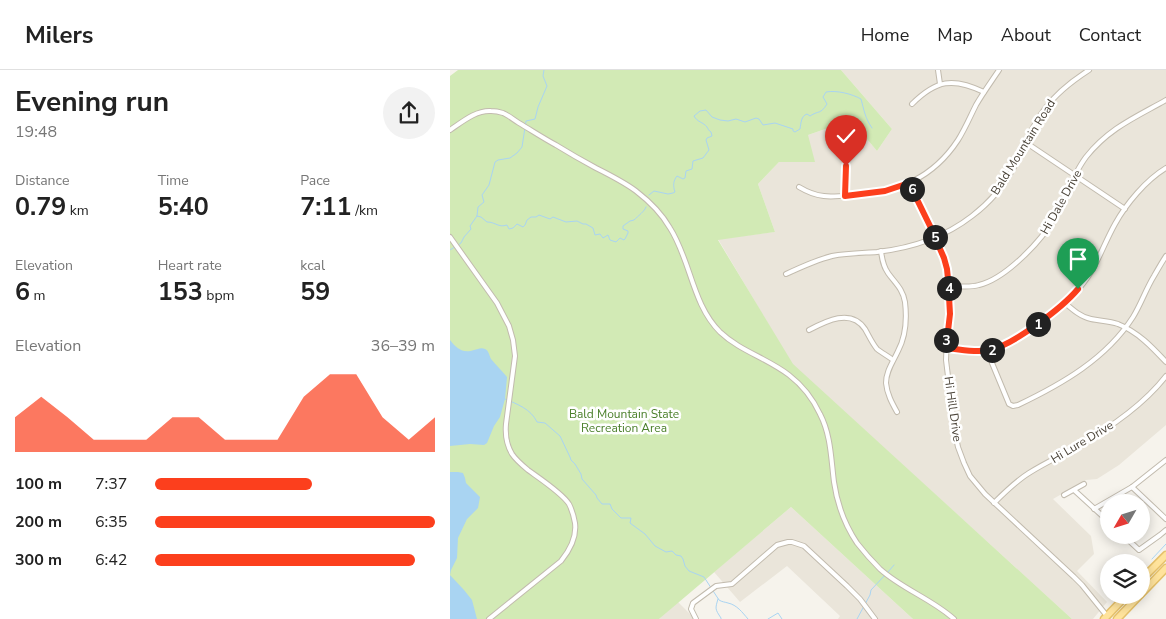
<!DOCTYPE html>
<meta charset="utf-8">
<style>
:root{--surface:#fff;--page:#f2f2f2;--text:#222;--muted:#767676;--line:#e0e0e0;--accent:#fc3f1d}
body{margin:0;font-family:"Nunito Sans",sans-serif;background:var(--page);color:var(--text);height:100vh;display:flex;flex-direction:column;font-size:19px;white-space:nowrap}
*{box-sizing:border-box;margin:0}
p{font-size:16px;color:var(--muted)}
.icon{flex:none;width:28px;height:28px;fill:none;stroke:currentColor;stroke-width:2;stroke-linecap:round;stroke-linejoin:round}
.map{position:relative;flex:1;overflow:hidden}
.details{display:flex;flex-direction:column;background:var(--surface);width:450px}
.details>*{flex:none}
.needle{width:32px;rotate:231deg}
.buttons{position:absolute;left:650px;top:424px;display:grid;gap:10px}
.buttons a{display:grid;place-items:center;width:50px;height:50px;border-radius:50%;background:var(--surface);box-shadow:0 2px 12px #0003;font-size:25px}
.pin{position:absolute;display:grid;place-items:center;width:42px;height:42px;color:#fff;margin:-51px -21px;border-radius:50% 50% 50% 0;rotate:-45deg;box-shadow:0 0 5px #0007}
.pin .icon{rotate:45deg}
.km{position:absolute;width:25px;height:25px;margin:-12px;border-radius:50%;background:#222;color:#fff;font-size:14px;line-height:25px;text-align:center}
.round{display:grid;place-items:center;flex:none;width:52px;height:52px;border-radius:26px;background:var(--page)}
.summary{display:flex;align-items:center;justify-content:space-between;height:85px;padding:0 15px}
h1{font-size:28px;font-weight:700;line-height:38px}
.figures{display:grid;grid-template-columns:repeat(3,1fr);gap:8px;height:85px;padding:5px 15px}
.figures div{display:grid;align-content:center}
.figures b{font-size:25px;font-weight:700}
.figures small{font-size:14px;font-weight:400}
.figures p{font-size:14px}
.chart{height:140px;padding:10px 15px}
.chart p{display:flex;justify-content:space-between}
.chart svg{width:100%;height:90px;margin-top:5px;fill:var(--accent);opacity:.7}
ul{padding:0 15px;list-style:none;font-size:16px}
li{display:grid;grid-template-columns:80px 60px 1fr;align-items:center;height:38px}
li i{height:12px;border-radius:6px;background:var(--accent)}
header{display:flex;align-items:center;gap:30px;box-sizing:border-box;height:70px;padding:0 25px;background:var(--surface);border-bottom:1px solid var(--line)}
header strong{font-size:24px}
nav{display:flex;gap:28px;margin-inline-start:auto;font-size:18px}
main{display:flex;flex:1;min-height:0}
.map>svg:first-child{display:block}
</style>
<header>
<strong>Milers</strong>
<nav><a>Home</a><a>Map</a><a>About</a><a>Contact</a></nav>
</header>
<main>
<section class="details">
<div class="summary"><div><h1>Evening run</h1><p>19:48</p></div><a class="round"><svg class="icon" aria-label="share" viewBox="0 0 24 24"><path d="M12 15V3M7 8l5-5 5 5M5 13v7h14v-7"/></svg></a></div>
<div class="figures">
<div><p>Distance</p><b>0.79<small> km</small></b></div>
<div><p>Time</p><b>5:40</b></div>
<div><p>Pace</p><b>7:11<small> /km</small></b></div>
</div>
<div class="figures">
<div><p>Elevation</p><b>6<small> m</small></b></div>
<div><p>Heart rate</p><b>153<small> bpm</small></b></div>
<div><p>kcal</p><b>59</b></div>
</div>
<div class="chart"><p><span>Elevation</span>36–39 m</p>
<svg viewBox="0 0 160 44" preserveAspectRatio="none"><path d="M0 44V27L10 17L20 27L30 38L40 38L50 38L60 27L70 27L80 38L90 38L100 38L110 17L120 6L130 6L140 27L150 38L160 27V44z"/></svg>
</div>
<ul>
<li><b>100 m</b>7:37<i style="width:56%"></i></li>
<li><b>200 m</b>6:35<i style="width:100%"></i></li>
<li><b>300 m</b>6:42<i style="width:93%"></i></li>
</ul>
</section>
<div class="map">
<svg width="716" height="549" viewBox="0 0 716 549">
<rect width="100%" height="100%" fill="#f6f3ec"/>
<g fill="#eae5da">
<path d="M391,0H716V355L669,395L647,409L636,410L603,429L641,466L644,484L627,501L657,532L643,549H622L342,294L268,169L325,162L308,114L329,92L358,65L401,50L427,81L442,59Z"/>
<path d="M341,437L463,549H388L390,546L337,496L290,532L264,502Z"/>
<path d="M228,532L245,549H209Z"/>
</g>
<path fill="#d2eab5" d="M8,0H391L442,59L427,81L401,50L358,65L365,92H329L308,114L325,162L268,170L343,294L622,549H463L341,437L209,549H0V6Z"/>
<g fill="#a9d4f2">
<path d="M0,270C6,278 13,284 24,280C28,279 31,277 35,279C39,281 39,285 41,289C46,295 52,301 57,307L55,329L50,347L44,356L37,373L34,375L20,374L0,376Z"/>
<path d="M0,402H8L13,403L15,408L16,413L30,427L28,438L17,449L8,468L7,488L1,500L0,505L14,520L22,530L27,549H0Z"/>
</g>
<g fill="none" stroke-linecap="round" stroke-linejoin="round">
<g stroke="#a9d4f2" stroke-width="1">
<path d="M199,125L204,121L218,124L223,123L225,122C223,116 223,111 227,106L233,109L235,108L236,101L242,99L243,91L253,88L259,80L256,70L257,68L262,66L261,62C259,61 258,59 257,57C253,52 247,52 244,46L250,41L256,40L262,47L270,50L278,51L286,49L295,52L306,48L309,49L313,55L325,53L343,59V61L345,62L350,59C351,53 351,46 357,44L360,46C369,40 370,45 377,34L373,27L376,22C387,20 402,24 411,29C414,40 415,48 422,58"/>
<path d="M27,146L31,147L37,152C46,152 48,158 57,155L59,159L63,158L67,154L73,157L75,155L77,150L81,147H86L89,145L100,149L103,147L116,152L127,151L133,154H136L143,158L145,165L150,164L153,168L158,165L160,170L166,172L170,168L174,170L175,169L178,163V161L173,159V156L180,151L184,150C188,146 195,141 196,137"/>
<path d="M0,180L11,173L14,167L21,159L20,156L27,146L28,137L34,132L32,125L39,115L45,92L48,90L60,88L67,83L72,77L76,51L85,49L88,37L97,16L93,6L94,0"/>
<path d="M55,329C67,334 81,339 87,352L95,353L110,366L120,387L121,390L125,394L131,404L132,409L146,425L147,428L152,434H160L162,439L171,448H181L180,453L195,464L205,476L216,482L222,481L226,485L231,486L233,489L235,496L239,501L254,507L269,530C272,532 275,532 278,533C287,535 292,542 298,549"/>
<path d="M702,489L716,474"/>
<path d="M438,502L444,495"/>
<path d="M268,529C265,539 265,539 271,548V549"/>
<path d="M318,549L328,543L332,549"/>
<path d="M407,549L420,525L421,520L435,505"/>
</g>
<g stroke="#c2bbae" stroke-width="6">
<g id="street">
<path d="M488,0L490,14"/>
<path d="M462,34C486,10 503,7 534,22"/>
<path d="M0,60C12,52 26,40 41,41C45,41 50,42 53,43C58,45 64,50 69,53C81,60 93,68 106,75C119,83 133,91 146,98C160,105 174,112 186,121C199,131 212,144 220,158C241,191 242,234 270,262C290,281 317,288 339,305C352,315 363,329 370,344C381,365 381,389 384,412C387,433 395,455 407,473C414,482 422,491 430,499C452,519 482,529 504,549"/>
<path d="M575,72L675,139"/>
<path d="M394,79L396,91L395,126"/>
<path d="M459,113L480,156L494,188L497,199L499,209L500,244L499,258L497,266L496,290L505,363L508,377L514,393L520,406L535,424L624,507L632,515L657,546"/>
<path d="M349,117C369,129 381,127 404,125C449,122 483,108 508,70C515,59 520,47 526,35C533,23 541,12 549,0"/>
<path d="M0,167L47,233L59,256L63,270L65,286L56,354C55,365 56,374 62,384C66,390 72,395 78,400C89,408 112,423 119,434C122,440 124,447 125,453C127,468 120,480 111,491L39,549"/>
<path d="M431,181C432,189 433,196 438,203C445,213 453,219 455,232C457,249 456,266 448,281C443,292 436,301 436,313C437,324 442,333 447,342"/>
<path d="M336,204C351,197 366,190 382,186C397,183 412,183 427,182C462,178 495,167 522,146C539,133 554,116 564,97C573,78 581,57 594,40C606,23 622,11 639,0"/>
<path d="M499,216C509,216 519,218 529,215C555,209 592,171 604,148C615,128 622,106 636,87C659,58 686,47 716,30"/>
<path d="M615,233C623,240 631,247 641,249C650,251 659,251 668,254C688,262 702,277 716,292"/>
<path d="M359,260C376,251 401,238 415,259C419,266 422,273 427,279C432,283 438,286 443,290"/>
<path d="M496,277C511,279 528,283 543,279C576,266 622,234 641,202C650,187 656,170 665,154C676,134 696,110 716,98"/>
<path d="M538,281L542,293L559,334L563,336L568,335C612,314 656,289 683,247C691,234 696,219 704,206C708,199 712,192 716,186"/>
<path d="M682,417L716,449"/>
<path d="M624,420L659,452"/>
<path d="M614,425L634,414"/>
<path d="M544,433C555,422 566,411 579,403C593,394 608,387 623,379C657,360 692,337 716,306"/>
<path d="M644,439L682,417L716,390"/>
<path d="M673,465L689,480L710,465L716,460"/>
<path d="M246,549L241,539L243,533L266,516L282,514L327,475L338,472H342L354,476L397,516L410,529L425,549"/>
</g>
</g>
<g stroke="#e6c16a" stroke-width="9">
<g id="primary">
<path d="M691,510L716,485"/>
<path d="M691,524L716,498"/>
<path d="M654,549L677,525"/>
<path d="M667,549L690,525"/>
</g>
</g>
<use href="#street" stroke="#fff" stroke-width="4"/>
<use href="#primary" stroke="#ffe39c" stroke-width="6"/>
</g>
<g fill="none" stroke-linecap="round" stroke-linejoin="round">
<g stroke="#fff" stroke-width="10">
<path id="route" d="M396,96L395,126L435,121L459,113L480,156L494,188L497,199L498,209L500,244L496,278C510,279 525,283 539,280C562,276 612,238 628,219"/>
</g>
<use href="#route" stroke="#fc3f1d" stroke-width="6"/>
</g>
<g text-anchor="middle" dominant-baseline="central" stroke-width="5" stroke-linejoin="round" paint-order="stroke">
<g font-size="12" fill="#4b4439" stroke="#fff">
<text transform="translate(573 77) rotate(-58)">Bald Mountain Road</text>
<text transform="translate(611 132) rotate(-61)">Hi Dale Drive</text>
<text transform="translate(503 339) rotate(82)">Hi Hill Drive</text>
<text transform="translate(632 372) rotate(-31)">Hi Lure Drive</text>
</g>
<g font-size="12" fill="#4a7f2a" stroke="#fff">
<text x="174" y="344">Bald Mountain State<tspan x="174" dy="14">Recreation Area</tspan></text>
</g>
</g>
</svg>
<div class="buttons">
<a><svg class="needle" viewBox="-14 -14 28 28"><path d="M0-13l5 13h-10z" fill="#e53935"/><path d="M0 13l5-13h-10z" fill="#767676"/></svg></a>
<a><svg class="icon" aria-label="layers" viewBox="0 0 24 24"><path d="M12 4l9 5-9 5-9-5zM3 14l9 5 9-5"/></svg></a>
</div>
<div class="pin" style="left:628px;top:219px;background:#1e9e55"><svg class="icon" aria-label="arrive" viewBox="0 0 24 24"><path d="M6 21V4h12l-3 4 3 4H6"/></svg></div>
<div class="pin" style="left:396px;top:96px;background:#d93025"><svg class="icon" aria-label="check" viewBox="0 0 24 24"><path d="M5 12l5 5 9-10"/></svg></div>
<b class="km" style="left:588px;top:254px">1</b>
<b class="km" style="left:542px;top:280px">2</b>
<b class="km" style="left:496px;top:270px">3</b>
<b class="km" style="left:499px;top:218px">4</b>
<b class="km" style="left:485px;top:167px">5</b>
<b class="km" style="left:462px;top:119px">6</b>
</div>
</main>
